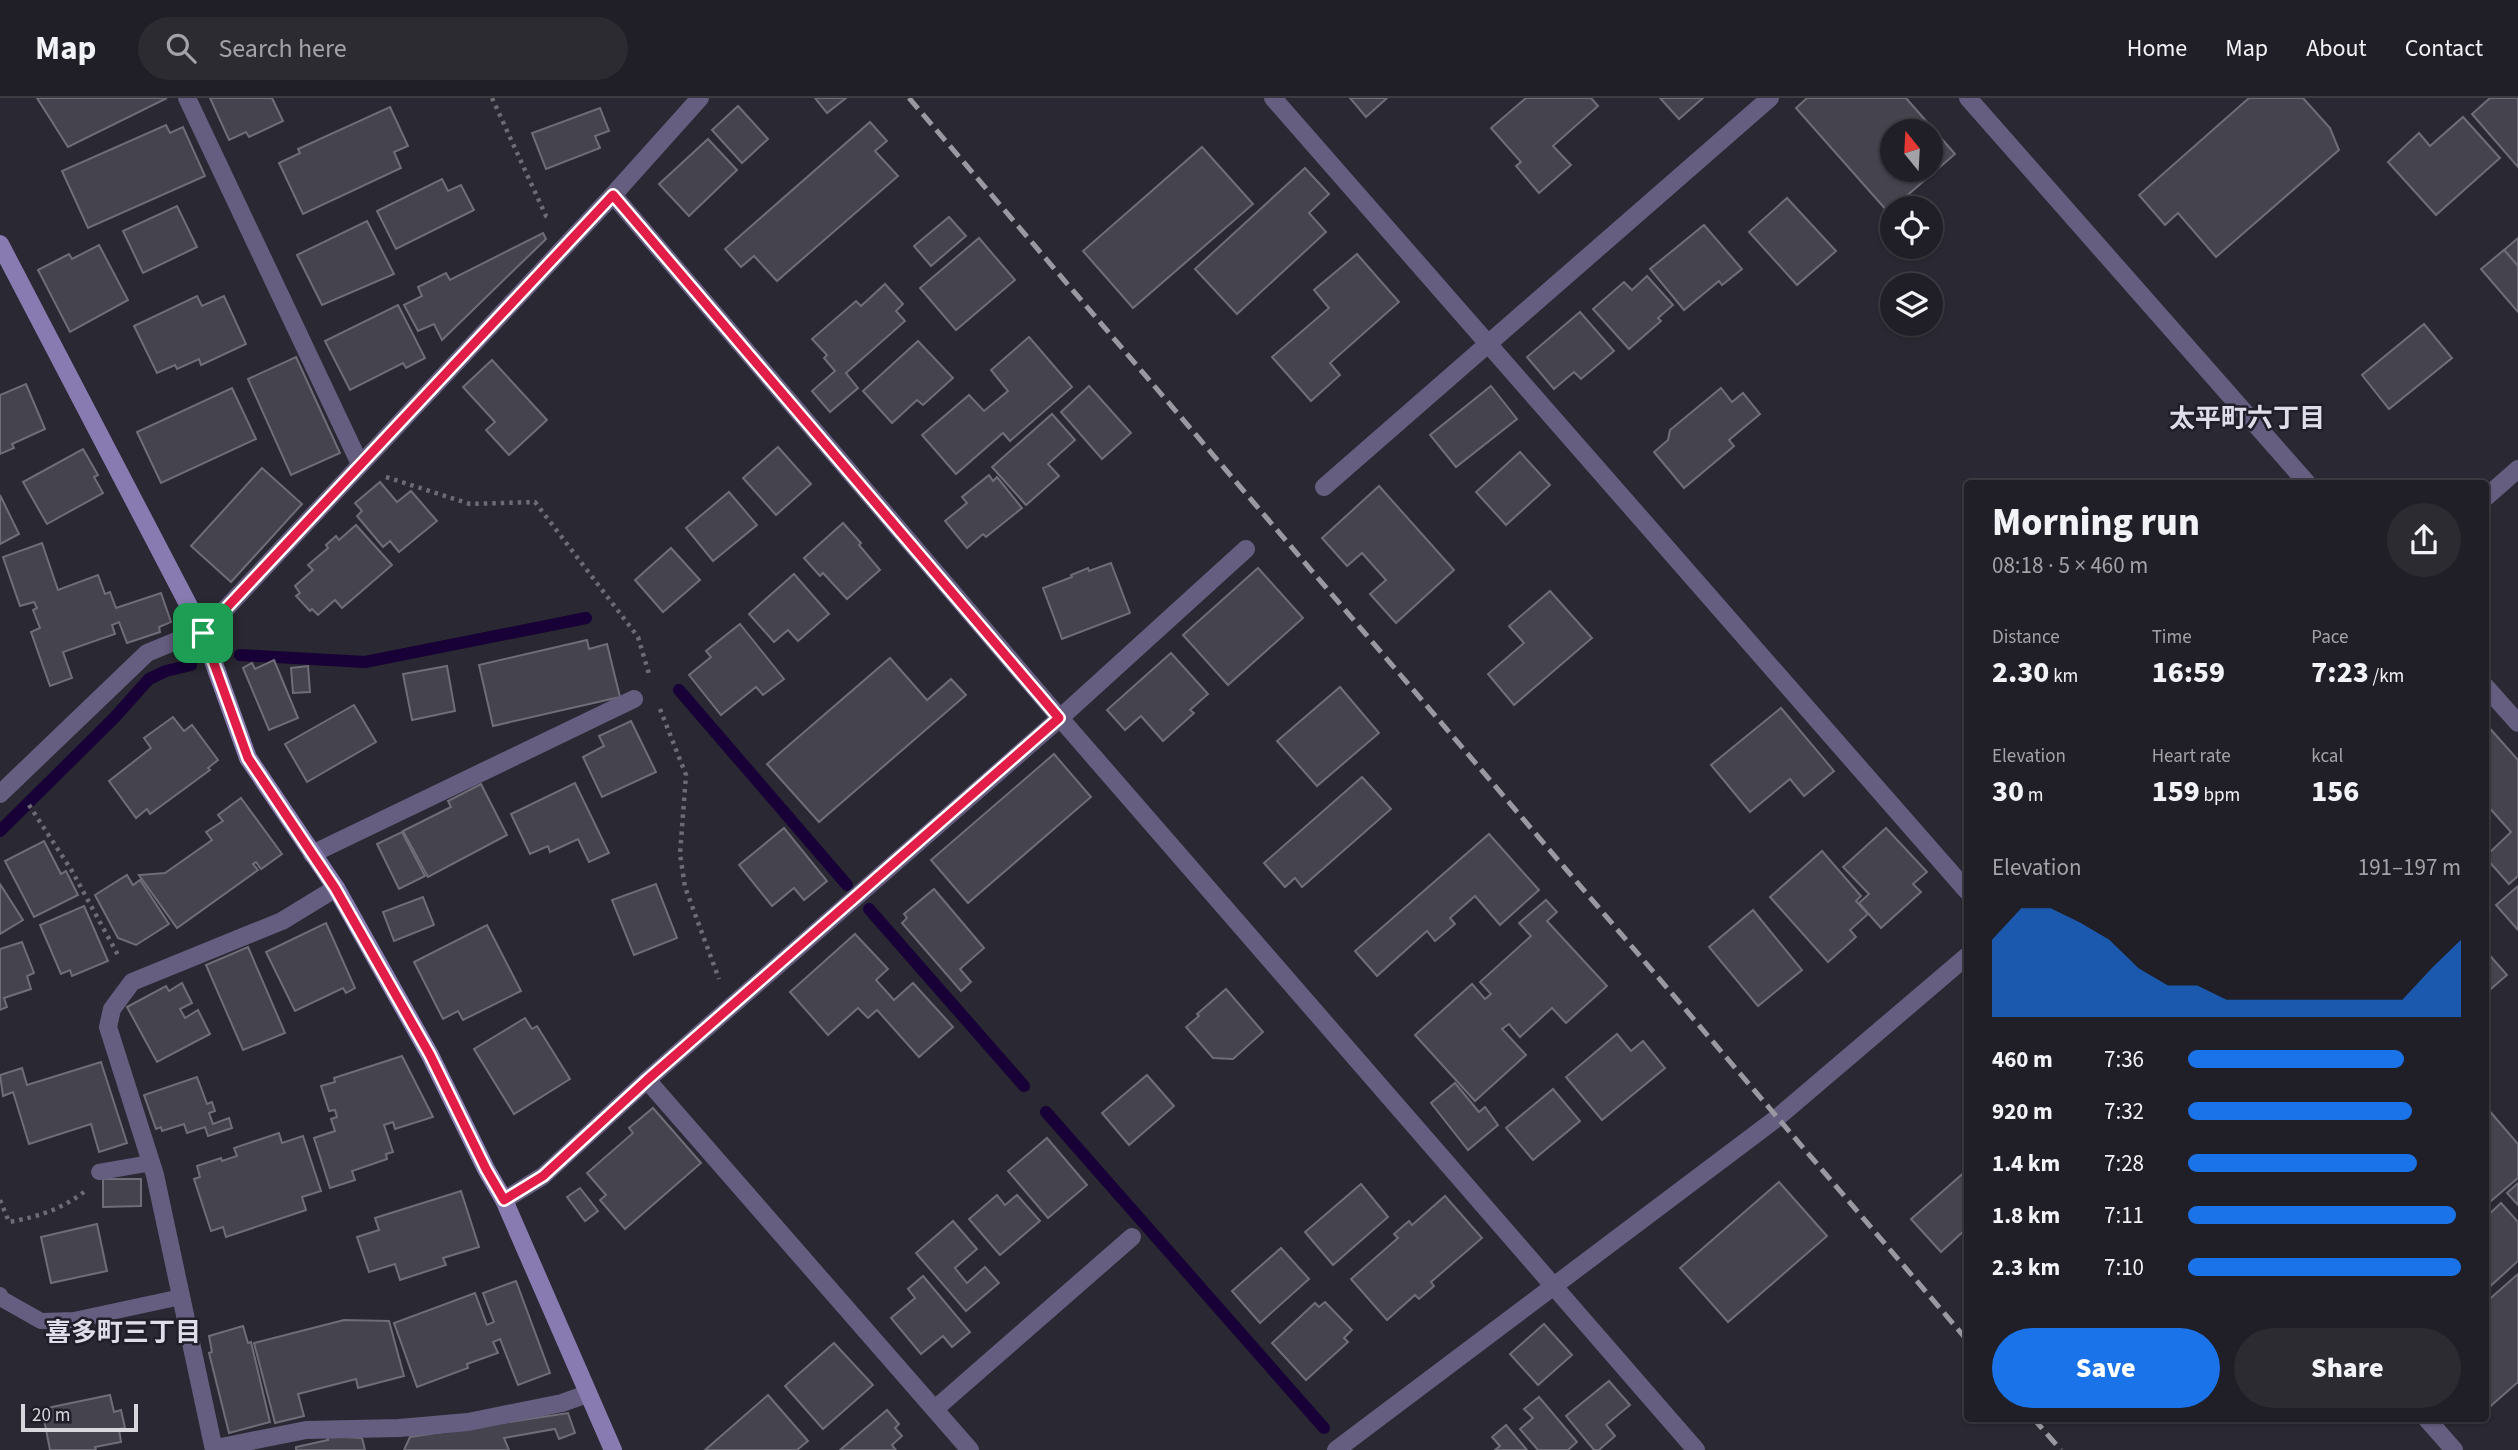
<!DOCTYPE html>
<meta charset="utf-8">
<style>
:root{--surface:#201e26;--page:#2d2b32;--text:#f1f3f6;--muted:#a2a2a7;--line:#3d3c43;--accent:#1a73e8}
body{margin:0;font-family:"Source Sans 3","Noto Sans JP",sans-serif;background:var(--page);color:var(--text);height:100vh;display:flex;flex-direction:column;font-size:26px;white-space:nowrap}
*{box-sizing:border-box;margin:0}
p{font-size:23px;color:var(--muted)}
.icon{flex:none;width:38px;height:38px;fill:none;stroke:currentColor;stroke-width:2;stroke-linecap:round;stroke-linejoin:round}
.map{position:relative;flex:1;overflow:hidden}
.side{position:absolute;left:1964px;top:382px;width:525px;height:942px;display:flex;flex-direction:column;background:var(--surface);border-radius:7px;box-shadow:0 2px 5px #0004,0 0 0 2px var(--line)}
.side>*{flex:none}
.needle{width:46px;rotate:342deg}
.tools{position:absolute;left:1880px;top:21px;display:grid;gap:14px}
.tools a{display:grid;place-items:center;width:63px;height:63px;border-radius:50%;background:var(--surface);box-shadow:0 2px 5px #0004,0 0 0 2px var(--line);font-size:35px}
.scale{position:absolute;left:21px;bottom:18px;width:117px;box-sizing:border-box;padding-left:7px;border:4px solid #d8d7de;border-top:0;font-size:19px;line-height:24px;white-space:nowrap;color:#d8d7de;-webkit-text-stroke:5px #201e28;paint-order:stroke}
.pin{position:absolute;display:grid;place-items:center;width:60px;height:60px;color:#fff;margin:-30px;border-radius:14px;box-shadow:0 4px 10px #0006}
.round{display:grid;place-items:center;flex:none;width:74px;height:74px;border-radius:37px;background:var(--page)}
.overview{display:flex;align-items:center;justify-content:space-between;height:119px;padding:0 28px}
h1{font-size:38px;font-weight:800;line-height:52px}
.metrics{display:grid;grid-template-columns:repeat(3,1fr);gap:10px;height:119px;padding:7px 28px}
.metrics div{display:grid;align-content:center}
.metrics b{font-size:30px;font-weight:800}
.metrics small{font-size:19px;font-weight:400}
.metrics p{font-size:19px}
.chart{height:196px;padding:14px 28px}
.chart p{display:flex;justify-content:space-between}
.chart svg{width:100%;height:126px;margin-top:7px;fill:var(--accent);opacity:.7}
.button{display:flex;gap:14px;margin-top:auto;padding:14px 28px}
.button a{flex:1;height:80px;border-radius:42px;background:var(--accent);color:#fff;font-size:28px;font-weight:800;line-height:80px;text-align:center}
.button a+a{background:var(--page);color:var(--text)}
ul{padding:0 28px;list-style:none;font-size:23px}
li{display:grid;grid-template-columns:112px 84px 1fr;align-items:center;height:52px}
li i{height:18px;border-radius:9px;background:var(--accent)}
header{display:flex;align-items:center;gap:42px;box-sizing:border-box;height:98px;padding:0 35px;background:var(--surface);border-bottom:2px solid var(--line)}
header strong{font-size:33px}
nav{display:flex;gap:38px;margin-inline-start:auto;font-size:24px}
.search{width:490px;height:63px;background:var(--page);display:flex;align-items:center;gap:18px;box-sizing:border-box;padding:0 24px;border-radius:38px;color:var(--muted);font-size:26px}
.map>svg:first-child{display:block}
</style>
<header>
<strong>Map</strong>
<div class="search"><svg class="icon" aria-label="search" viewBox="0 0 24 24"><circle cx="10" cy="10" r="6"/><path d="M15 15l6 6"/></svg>Search here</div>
<nav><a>Home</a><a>Map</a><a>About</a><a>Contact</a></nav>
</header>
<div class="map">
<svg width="2518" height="1352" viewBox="0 0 2518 1352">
<rect width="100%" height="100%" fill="#2a2832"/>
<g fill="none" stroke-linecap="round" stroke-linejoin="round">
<g stroke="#170137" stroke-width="12">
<path d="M240,557L365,564L586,520"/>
<path d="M679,592L847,787"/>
<path d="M0,733L115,619L149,581L166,573L191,567"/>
<path d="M869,811L1024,988"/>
<path d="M1046,1014L1324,1330"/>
</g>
</g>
<g fill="#45434e" stroke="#6f6d78" stroke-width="2" fill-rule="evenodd">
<path d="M37,0H167L68,49Z"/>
<path d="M210,0H272L283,23L249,39L246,34L229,42Z"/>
<path d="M815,0H846L827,15Z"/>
<path d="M1350,0H1387L1366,19Z"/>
<path d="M1526,0H1591L1598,8L1553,48L1571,67L1539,95L1516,68L1521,64L1491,30Z"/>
<path d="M1660,0H1703L1679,21Z"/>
<path d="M1807,0H1906L1955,56L1888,114L1796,10ZM1892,33H1930V72H1892Z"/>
<path d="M2249,0H2303L2330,30L2339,52L2216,159L2178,115L2165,127L2139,97Z"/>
<path d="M2490,0H2518V69L2472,16Z"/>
<path d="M738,8L768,41L742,65L712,32Z"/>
<path d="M390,9L408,48L394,54L401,70L303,116L279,65L300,55L298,51Z"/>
<path d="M600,10L609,33L595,38L600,50L546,71L532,35Z"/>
<path d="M2463,19L2500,60L2436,117L2388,64L2419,35L2430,48Z"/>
<path d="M870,24L887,43L875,53L898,78L777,183L754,158L741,169L725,151Z"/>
<path d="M166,27L170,35L183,29L205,78L88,130L62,73Z"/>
<path d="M708,41L737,72L689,118L659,86Z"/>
<path d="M1202,49L1253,106L1133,210L1083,153Z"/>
<path d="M1305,70L1329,96L1309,115L1326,134L1237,216L1195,171Z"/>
<path d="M442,81L448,93L461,87L474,112L396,151L377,113Z"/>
<path d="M1787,100L1836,153L1797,187L1749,134Z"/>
<path d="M177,108L197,149L143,175L123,133Z"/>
<path d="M949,119L966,138L931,168L914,148Z"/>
<path d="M367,123L394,176L322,207L297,157Z"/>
<path d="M1704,127L1742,171L1722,187L1719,183L1684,212L1650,171Z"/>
<path d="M543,135L546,141L442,242L434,226L418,233L404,207L422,198L418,189L446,175L450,182Z"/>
<path d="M979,140L1015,182L956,232L920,190Z"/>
<path d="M2518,140V168L2504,152Z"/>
<path d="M99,147L128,202L70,234L38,172L69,156L72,161Z"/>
<path d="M2504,152L2518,168V214L2481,171Z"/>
<path d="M1357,156L1399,204L1330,265L1340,277L1311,303L1272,259L1329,210L1314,192Z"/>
<path d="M1647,178L1673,207L1658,220L1661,223L1629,251L1593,211L1624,184L1632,192Z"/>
<path d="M885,186L903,206L896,213L905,223L846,275L858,290L830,314L812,293L835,273L824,260L827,257L812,241L856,203L861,208Z"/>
<path d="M197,198L202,208L224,198L246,246L201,267L199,261L177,271L175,267L157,275L134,228Z"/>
<path d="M398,207L425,260L406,270L403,265L350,292L325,243Z"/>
<path d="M1580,214L1614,253L1581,281L1574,274L1554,291L1527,259Z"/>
<path d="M2424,226L2452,260L2389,311L2362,277Z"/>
<path d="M1029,239L1072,289L1010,343L1003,335L956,376L922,337L969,297L984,313L1008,293L991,272Z"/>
<path d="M918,243L953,280L923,307L917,302L892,325L863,293Z"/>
<path d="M296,259L340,355L291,377L248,281Z"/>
<path d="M492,262L547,322L509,357L486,332L495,324L463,289Z"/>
<path d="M26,286L45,331L12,346L14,350L0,356V297Z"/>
<path d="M1089,288L1131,335L1102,361L1061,314Z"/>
<path d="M1491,288L1517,321L1456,369L1430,337Z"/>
<path d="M232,290L256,341L161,385L137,334Z"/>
<path d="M1721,290L1732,304L1743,295L1760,316L1729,342L1734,348L1684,390L1654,354L1668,342L1670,332Z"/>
<path d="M1052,316L1075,342L1048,366L1059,378L1026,407L992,369Z"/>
<path d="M778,349L811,386L776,417L743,380Z"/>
<path d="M83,351L98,377L94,379L103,395L47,426L23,384Z"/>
<path d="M1520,354L1550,387L1506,427L1476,394Z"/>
<path d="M262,370L302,406L231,484L191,448Z"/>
<path d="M989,377L993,383L997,379L1022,410L986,439L983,436L967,450L945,423L967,405L962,399Z"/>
<path d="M380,384L397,404L411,393L437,423L399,454L390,443L383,449L357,418L362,413L355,405Z"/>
<path d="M1379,388L1454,472L1396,525L1370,496L1386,482L1362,455L1347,468L1322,440Z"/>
<path d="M729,394L757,427L713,463L686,430Z"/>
<path d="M0,397L19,436L0,446Z"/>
<path d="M843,425L861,445L859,447L880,472L847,501L823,475L820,478L804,460Z"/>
<path d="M356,427L392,467L342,510L335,502L318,517L312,511L310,513L296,498L300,495L295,488L313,472L308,467L328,450L326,447L336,438L339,442Z"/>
<path d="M42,445L58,492L98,477L105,496L110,494L116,510L161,495L171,524L159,529L160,534L127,545L119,524L112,527L115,536L63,554L72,580L50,588L31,534L40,530L33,512L37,510L34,504L20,508L3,459Z"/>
<path d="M671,450L700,482L663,514L635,482Z"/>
<path d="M1111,465L1130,515L1062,541L1043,490L1072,479L1071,477L1088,470L1089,473Z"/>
<path d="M1258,470L1303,520L1228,587L1183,537Z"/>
<path d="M794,476L829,516L798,543L788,532L774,544L749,516Z"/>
<path d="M1550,493L1592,540L1514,607L1488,576L1524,545L1509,528Z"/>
<path d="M740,526L784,581L763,597L756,589L721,617L689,577L711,559L706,553Z"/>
<path d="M587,542L589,551L607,546L620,599L493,628L479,567Z"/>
<path d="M1171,555L1208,596L1190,612L1194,615L1163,643L1141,618L1125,632L1107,612Z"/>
<path d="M890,560L927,602L951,581L966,597L819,724L767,666Z"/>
<path d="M274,562L298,620L269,632L243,570L252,565L255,571Z"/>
<path d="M308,568L310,594L293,595L291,570Z"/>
<path d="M447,568L455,613L412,622L403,576Z"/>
<path d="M1340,589L1379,635L1317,688L1277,643Z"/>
<path d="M354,607L376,644L307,684L285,646Z"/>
<path d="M1781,610L1834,673L1804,698L1790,681L1750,714L1711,667Z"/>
<path d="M173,619L184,633L192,627L218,662L208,670L210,672L150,716L147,711L136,720L109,683L151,650L144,640Z"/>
<path d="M631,623L656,674L602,699L583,659L604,648L599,638Z"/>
<path d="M2485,625L2518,662V778L2509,786L2485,759L2511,734L2485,705Z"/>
<path d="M1054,656L1091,699L968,805L931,762Z"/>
<path d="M1362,679L1391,711L1302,789L1295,780L1285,789L1264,765Z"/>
<path d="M575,685L609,755L589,764L578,741L550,754L548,748L530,756L511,716Z"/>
<path d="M481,686L507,737L428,779L403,733L451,709L448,703Z"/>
<path d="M241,700L282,756L261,771L256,764L253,766L258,772L177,830L139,777L165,775L212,742L206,734L223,723L218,717Z"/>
<path d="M784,730L827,783L804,802L794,790L772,808L739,767Z"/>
<path d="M1886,730L1927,774L1913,786L1921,794L1881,830L1859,805L1869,796L1843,769Z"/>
<path d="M402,734L425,778L399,791L377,746Z"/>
<path d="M1489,736L1539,792L1500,827L1475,798L1450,820L1455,826L1435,843L1427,833L1377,878L1355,853Z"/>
<path d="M44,743L61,776L66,773L78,797L34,819L5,763Z"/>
<path d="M1822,753L1861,798L1856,803L1868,816L1850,832L1856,839L1828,864L1770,799Z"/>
<path d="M127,777L133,787L140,782L169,826L136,847L118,840L95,797Z"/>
<path d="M0,786L23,822L0,836Z"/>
<path d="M656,786L677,840L634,857L612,802Z"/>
<path d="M2518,788V832L2496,807Z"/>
<path d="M934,791L984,850L960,871L971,884L961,893L902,825L907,820L904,816Z"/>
<path d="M423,799L434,827L394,843L383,814Z"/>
<path d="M1546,802L1557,814L1547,823L1607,888L1566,925L1552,910L1520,939L1509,926L1502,931L1526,957L1475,1003L1415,937L1472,886L1485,901L1491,896L1480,884L1531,838L1519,825Z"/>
<path d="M84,808L108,863L72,878L70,872L61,876L40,827Z"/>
<path d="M1753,812L1802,872L1758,908L1709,849Z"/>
<path d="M326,825L355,890L346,895L343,890L295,913L266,854Z"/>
<path d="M487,827L521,893L463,922L458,913L443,921L414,864Z"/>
<path d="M855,836L888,871L876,882L894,902L913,885L953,929L919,959L877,912L868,920L858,910L828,937L790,894Z"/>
<path d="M22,844L34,875L27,878L31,891L4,900L7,909L0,912V851Z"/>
<path d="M248,849L285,935L243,952L206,867Z"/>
<path d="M2485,852L2507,877L2485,896Z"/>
<path d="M182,885L192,905L180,911L185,920L198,912L210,936L157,964L127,909L166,888L169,893Z"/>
<path d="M1226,891L1263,934L1233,961L1213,960L1186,929L1199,918L1197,916Z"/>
<path d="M525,920L532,931L537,928L570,981L514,1016L474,951Z"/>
<path d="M1617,936L1631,953L1643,943L1665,970L1602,1022L1566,979Z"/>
<path d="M402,958L433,1019L395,1031L393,1024L384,1027L393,1054L386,1056L387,1061L352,1073L355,1082L330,1090L314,1040L335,1033L331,1021L337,1019L335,1012L329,1013L321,988L335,984L334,980Z"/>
<path d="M101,964L127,1045L99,1054L91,1026L29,1046L13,994L3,998L0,977L22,970L27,987Z"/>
<path d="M1147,977L1174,1008L1129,1047L1102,1015Z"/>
<path d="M197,979L207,1006L212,1004L215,1013L209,1015L213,1026L229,1020L232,1030L208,1038L205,1029L187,1035L184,1026L162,1033L161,1029L156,1031L144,997Z"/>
<path d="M1455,985L1479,1014L1485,1009L1498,1027L1468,1052L1431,1005Z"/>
<path d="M1553,991L1580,1023L1533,1062L1506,1030Z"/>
<path d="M653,1010L701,1065L625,1131L600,1102L606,1097L587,1075L633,1035L629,1030Z"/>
<path d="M2487,1010L2518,1046V1080L2485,1108Z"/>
<path d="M279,1035L282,1045L303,1038L321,1093L302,1099L306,1112L226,1139L223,1129L211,1133L194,1081L200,1079L197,1068L221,1060L222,1063L237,1058L234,1050Z"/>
<path d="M1047,1040L1087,1087L1048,1120L1008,1073Z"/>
<path d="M1967,1072V1130L1941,1154L1911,1121Z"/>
<path d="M103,1081H141V1108L103,1109Z"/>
<path d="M1779,1084L1827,1138L1728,1224L1680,1170Z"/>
<path d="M2518,1085V1107L2507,1095Z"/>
<path d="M1361,1086L1388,1119L1333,1167L1305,1134Z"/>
<path d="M580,1090L598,1113L585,1123L567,1099Z"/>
<path d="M461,1093L479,1149L443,1160L446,1167L400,1182L395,1166L369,1174L357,1139L379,1132L375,1120Z"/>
<path d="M997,1097L1005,1107L1017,1097L1040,1123L1000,1157L969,1121Z"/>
<path d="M1445,1098L1482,1140L1431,1184L1434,1188L1419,1201L1415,1197L1387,1222L1351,1181L1398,1140L1394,1136L1409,1123L1412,1127Z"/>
<path d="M2501,1105L2518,1124V1163L2485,1193V1120Z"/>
<path d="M953,1123L977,1151L955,1170L967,1185L985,1169L999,1185L966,1213L916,1155Z"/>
<path d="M97,1126L107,1173L51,1185L41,1139Z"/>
<path d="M1281,1150L1309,1181L1260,1225L1232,1193Z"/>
<path d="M2518,1176V1284L2485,1313V1205Z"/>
<path d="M923,1178L970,1234L952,1249L943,1238L921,1256L891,1220L915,1200L908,1191Z"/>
<path d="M516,1183L550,1275L518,1287L500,1241L493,1244L498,1255L467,1266L468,1270L417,1289L394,1225L475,1195L487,1227L494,1224L483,1195Z"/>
<path d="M1325,1204L1352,1232L1344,1240L1348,1244L1306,1282L1272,1245L1315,1205L1319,1209Z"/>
<path d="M344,1222L389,1223L404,1278L358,1290L356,1281L298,1296L304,1318L275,1325L254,1245Z"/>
<path d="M1544,1226L1572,1257L1538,1287L1510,1256Z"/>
<path d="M243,1228L248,1245L251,1244L270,1324L229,1335L209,1255L212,1254L209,1238Z"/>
<path d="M834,1245L873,1287L823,1331L785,1288Z"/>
<path d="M1609,1283L1630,1307L1606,1327L1615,1338L1599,1352H1594L1566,1318Z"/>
<path d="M110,1297L114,1314L121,1312L125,1330L119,1331L121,1344L95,1349L96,1352H50L42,1311Z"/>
<path d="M768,1297L808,1343L797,1352H705Z"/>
<path d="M1539,1299L1577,1344L1568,1352H1538L1520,1331L1533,1320L1524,1311Z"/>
<path d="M887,1312L899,1326L895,1330L902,1338L892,1347L896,1352H840Z"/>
<path d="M568,1315L575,1335L559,1341L555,1331L504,1340L509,1352H404L410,1339Z"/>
<path d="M1506,1327L1527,1352H1495L1500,1348L1492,1339Z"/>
<path d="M327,1338L362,1340L365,1352H296V1349L328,1342Z"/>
</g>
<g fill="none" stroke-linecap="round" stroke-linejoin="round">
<g stroke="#6d6b74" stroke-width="4.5" stroke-dasharray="3.5 5" stroke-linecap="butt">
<path d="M492,0L546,118L551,121"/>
<path d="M386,379L470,406L535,404L638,539L649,576"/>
<path d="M660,611L686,677L680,756L685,789L719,881"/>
<path d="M29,707L72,773L119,859"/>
<path d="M0,1102L9,1124C37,1119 60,1112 84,1094"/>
</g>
<g stroke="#655e80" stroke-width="16">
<path d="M99,1074L151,1065"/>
<path d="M0,1197L2,1201L41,1223L74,1222L181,1199"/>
</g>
<g stroke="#655e80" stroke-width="18">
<path d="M187,0L360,366"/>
<path d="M1273,0L1967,793"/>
<path d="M1968,0L2307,385"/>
<path d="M613,97L1060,620L1696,1352"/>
<path d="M1324,389L1770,0"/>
<path d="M2485,400L2518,371"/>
<path d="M2485,588L2518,625"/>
<path d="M0,696L147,555L176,543L203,535L613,97L700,0"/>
<path d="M312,756L634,601"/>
<path d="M647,982L970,1352"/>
<path d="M504,1102L543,1078L647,982L1060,620L1246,451"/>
<path d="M935,1311L1132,1139"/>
<path d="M2426,1320L2454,1352"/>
<path d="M214,1352L155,1077L108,929L112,911L132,884L282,823L336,790"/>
<path d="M219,1352L221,1349L306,1332L399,1330L468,1324L562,1305L587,1296"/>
<path d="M1336,1352L1777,1020L1967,858"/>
</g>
<path stroke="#877bb1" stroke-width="18" d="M0,146L203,535L248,660L336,790L430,957L486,1071L504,1102L613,1352"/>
<g stroke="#9a99a1" stroke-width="5" stroke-dasharray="14 7" stroke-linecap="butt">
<path d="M909,0L1967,1242"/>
<path d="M2033,1320L2061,1352"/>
</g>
</g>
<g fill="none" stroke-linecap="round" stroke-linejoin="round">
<g stroke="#fff" stroke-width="14">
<path id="route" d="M613,97L1059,620L647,982L543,1078L504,1102L486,1071L430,957L335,790L248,660L203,535Z"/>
</g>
<use href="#route" stroke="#e11d48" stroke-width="9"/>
</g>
<g text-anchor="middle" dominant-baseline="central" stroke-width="5" stroke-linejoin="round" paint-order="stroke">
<g font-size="26" font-weight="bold" fill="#dfddea" stroke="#201e28">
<text x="2247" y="320">太平町六丁目</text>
<text x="123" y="1234">喜多町三丁目</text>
</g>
</g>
</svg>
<div class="tools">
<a><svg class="needle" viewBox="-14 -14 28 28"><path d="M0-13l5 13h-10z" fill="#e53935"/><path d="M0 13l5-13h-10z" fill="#a2a2a7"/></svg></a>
<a><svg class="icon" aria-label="locate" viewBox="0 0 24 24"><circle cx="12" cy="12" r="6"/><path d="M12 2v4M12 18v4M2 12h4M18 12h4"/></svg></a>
<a><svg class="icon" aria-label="layers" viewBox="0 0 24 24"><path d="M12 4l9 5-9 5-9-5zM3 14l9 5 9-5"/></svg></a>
</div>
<div class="scale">20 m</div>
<div class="pin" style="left:203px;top:535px;background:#1e9e55"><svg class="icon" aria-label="arrive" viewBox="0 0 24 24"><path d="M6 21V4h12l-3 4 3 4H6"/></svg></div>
<section class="side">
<div class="overview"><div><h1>Morning run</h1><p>08:18 · 5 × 460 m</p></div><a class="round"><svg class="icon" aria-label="share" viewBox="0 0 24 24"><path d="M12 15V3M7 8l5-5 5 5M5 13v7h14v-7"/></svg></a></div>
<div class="metrics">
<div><p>Distance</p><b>2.30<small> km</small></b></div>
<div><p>Time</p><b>16:59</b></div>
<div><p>Pace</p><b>7:23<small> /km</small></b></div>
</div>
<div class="metrics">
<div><p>Elevation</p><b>30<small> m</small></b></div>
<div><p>Heart rate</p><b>159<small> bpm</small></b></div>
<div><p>kcal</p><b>156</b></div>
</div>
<div class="chart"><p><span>Elevation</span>191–197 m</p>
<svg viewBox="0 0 160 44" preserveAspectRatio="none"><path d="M0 44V17L10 6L20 6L30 11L40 17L50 27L60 33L70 33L80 38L90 38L100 38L110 38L120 38L130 38L140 38L150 27L160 17V44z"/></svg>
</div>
<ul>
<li><b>460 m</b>7:36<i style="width:79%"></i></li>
<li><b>920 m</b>7:32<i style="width:82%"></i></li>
<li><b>1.4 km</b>7:28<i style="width:84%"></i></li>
<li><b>1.8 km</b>7:11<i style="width:98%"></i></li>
<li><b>2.3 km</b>7:10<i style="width:100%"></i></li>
</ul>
<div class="button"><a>Save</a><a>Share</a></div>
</section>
</div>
